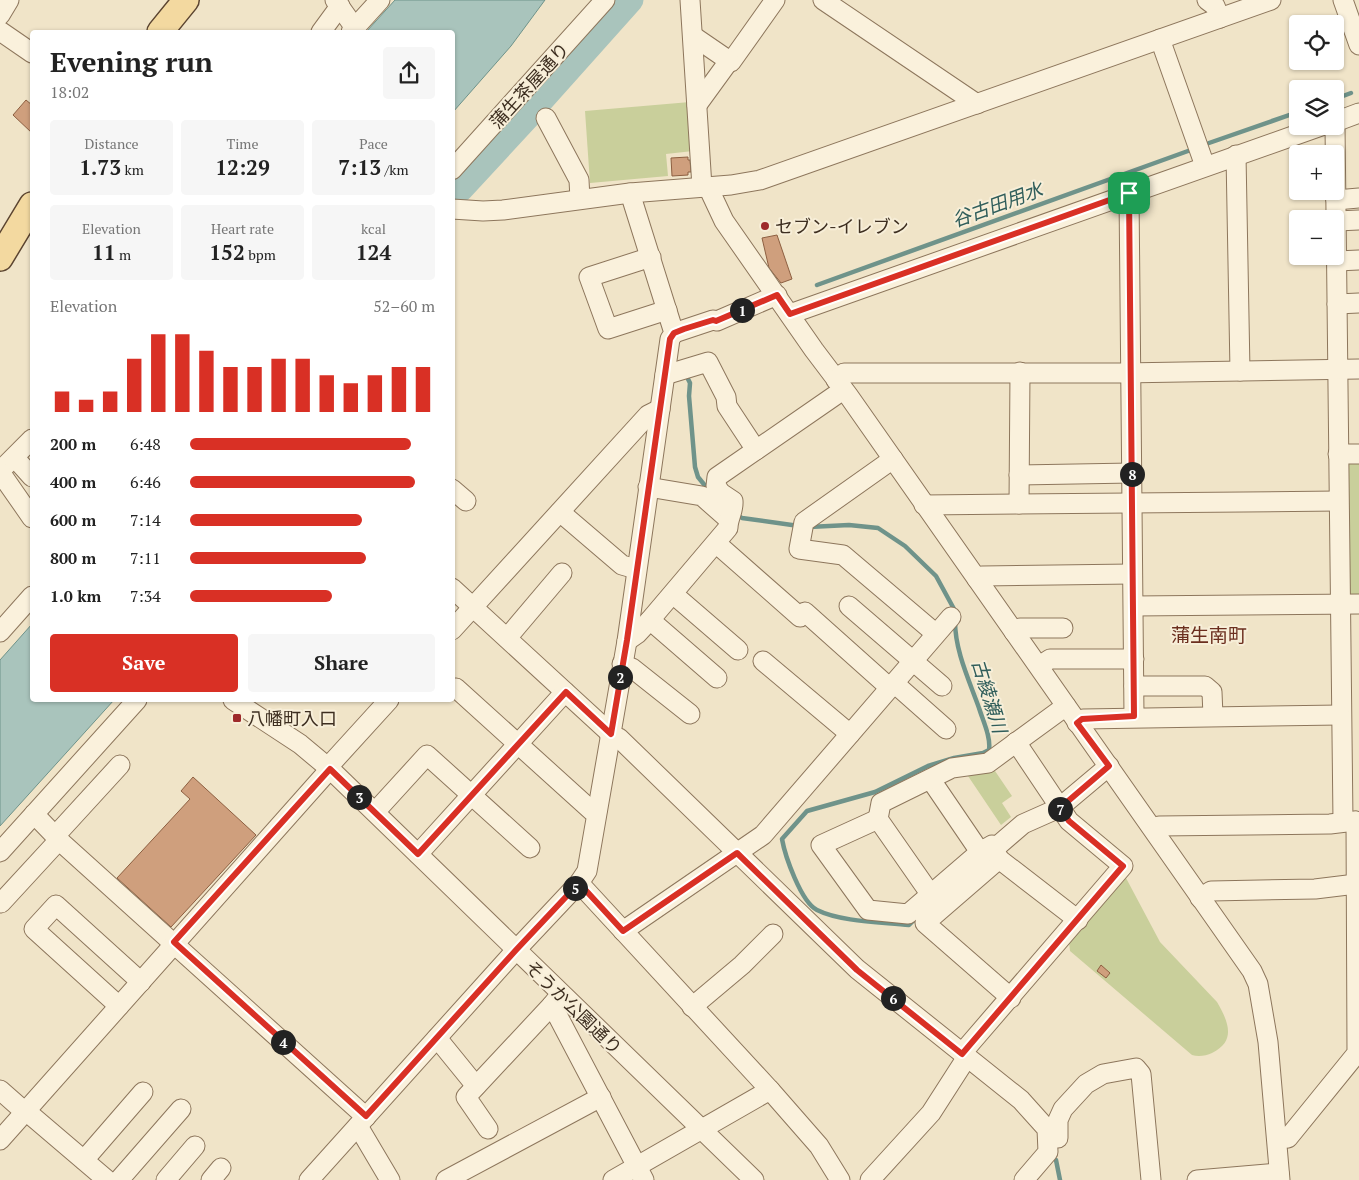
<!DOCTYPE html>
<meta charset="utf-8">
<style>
:root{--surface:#fff;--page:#f6f6f6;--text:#222;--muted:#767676;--accent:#d93025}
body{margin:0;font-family:"PT Serif","Noto Sans JP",serif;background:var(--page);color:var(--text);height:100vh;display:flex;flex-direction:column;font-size:19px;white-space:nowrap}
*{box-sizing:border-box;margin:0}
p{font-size:16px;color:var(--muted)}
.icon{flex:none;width:28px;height:28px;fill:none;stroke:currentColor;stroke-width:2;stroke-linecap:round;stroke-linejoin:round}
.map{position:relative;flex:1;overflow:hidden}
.side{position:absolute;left:30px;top:30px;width:425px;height:672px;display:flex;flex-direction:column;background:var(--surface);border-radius:5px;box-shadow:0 1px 4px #0004}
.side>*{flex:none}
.fabs{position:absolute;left:1289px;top:15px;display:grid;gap:10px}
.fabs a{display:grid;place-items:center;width:55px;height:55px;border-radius:5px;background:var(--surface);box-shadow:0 1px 4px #0004;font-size:25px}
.pin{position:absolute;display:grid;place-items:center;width:42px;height:42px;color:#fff;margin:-21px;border-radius:10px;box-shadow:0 2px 8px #0006}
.km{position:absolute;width:25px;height:25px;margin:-12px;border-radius:50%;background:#222;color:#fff;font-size:14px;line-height:25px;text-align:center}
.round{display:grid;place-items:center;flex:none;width:52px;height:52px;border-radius:5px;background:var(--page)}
.summary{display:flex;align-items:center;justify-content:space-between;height:85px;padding:0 20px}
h1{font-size:28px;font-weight:700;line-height:38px}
.metrics{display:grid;grid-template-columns:repeat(3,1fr);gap:8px;height:85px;padding:5px 20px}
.metrics div{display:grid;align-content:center;border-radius:5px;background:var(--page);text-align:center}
.metrics b{font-size:21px;font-weight:700}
.metrics small{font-size:14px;font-weight:400}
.metrics p{font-size:14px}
.chart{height:140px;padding:10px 20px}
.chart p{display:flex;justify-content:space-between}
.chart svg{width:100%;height:90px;margin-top:5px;stroke:var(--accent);stroke-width:6}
.primary-button{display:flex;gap:10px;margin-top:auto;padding:10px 20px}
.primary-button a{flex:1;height:58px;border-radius:5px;background:var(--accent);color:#fff;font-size:20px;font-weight:700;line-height:58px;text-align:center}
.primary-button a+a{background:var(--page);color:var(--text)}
ul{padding:0 20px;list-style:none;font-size:16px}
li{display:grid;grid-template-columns:80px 60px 1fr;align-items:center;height:38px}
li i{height:12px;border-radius:6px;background:var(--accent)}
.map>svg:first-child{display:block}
</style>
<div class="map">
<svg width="1359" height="1180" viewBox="0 0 1359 1180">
<rect width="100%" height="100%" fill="#f0e4c8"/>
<g fill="#c9cf9b">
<path d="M690,102L693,151L666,154L668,176L590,183L585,111Z"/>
<path d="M1359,459V599H1345L1346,462Z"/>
<path d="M995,771L1012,796L1002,803L1011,817L1001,825L968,776Z"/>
<path d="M1126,878L1160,942L1217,1002C1228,1021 1237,1041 1212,1053C1206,1056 1198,1057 1192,1055L1070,951L1069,942Z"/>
</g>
<g fill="#a9c4bc" stroke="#6f938a">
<path d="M395,0H545L511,46L453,112L452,32H366Z"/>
<path d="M32,624V700H114L0,826V660Z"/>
</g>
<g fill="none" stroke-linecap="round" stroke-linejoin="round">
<g stroke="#6f938a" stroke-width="4.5">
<path d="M1335,99L1351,93"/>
<path d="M1209,143L1298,112"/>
<path d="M817,285L1188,151"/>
<path d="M687,377L690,383L689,396L695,467L698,477L711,493"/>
<path d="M736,514L742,518L799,526"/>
<path d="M809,527L849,525L878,528L905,546L936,576L954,609V614"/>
<path d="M914,920L909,925C882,922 841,922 817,910C801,902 785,856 782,839L807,811L875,792L928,766L954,758L983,753L989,750C991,737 983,721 979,708C969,680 955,651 955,621"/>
<path d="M1056,1160L1060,1180"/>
</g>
<g stroke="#a9c4bc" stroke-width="25">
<path d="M539,103L631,0"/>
<path d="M461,189L534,110"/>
</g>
</g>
<g fill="#cf9f7d" stroke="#8d5f41">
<path d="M26,100L32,105V133L13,115Z"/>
<path d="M688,157V160H690L691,172H688V175L672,176L671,158Z"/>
<path d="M777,235L792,279L781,283L769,268L762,238Z"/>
<path d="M193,777L256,835L171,927L117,878L190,799L181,791Z"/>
<path d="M1101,965L1110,973L1106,978L1097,971Z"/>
</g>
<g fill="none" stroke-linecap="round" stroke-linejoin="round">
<g stroke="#8d765c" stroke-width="21">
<g id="minor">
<path d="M335,0L355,28"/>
<path d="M690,0L702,187"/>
<path d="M823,0L977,104"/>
<path d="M1207,0L1215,6L1220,18"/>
<path d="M1343,0L1359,45"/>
<path d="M0,15L9,0"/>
<path d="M0,31L32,53"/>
<path d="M321,32L340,6"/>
<path d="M351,32L380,0"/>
<path d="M693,36L731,62L775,0"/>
<path d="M1160,39L1205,166"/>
<path d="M697,105L729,61"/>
<path d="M546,118L579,180L580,199"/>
<path d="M1335,122L1359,113"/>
<path d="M1335,126L1343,821"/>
<path d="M1236,155L1240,371"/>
<path d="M452,170L605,0"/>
<path d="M708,187L724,221L814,350L848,395L1252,971L1258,984L1268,1042L1280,1180"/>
<path d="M1129,193L1134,716"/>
<path d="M1336,200L1359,198"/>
<path d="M452,209L483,211L503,210L630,193L731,185L760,180L1271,0"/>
<path d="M1337,221L1359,220"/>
<path d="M651,257L589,277L608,329L667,310"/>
<path d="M1337,261L1359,260"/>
<path d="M1337,304L1359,303"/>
<path d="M790,314L1321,126"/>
<path d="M674,333L713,320L717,321L777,295"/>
<path d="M665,375L708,362L726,397L727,406L756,450"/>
<path d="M836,380L844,373H1123L1359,369"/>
<path d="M1338,454H1359"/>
<path d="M15,458L32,477"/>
<path d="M893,459L804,522L799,549L843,555L935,633"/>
<path d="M0,471L32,439"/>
<path d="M0,472L32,518"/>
<path d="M1019,475L1132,473"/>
<path d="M648,487L702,496L728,519"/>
<path d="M452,489L466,501"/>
<path d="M1019,504L1020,372"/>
<path d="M924,505L1338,501"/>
<path d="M560,512L622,565L636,569"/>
<path d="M717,544L800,617"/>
<path d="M977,579L982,576L1132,574"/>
<path d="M452,588L611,734"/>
<path d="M673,594L738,650"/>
<path d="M849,606L942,686"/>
<path d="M1134,606L1359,604"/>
<path d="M805,612L890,688"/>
<path d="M650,620L717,678"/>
<path d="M452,630L648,415L660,409"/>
<path d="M0,632L32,596"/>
<path d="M1014,632L1020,628H1063"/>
<path d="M507,638L562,573"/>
<path d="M627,641L637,634L650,620L728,528C728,518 734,511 733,501L721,493L716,486L717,477L843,390"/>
<path d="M763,661L850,734"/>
<path d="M622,664L632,668L690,714"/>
<path d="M1039,666L1050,659H1134"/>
<path d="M894,683L946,729"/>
<path d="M1134,686H1205L1212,692L1213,716"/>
<path d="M456,688L592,811H597"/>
<path d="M233,700L300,744L330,769L754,1180"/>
<path d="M1077,723L1083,719L1340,715"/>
<path d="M610,736L619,738L857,969L1021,1100L1047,1129L1048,1152L1024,1180"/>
<path d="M328,767L389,700"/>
<path d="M931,780L980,852"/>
<path d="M375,812L427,755L530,848"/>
<path d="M34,814L62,843L366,1117"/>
<path d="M878,819L821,845L868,910L908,914L980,852L992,845L999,859L925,923L1011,998"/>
<path d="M1154,830L1159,826L1330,824L1355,821"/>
<path d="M55,836L120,765"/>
<path d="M994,849L1023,824L1059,808L1109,766"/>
<path d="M0,852L137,700"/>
<path d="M418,854L565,692"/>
<path d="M999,859L1078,920"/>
<path d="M579,883L770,1090L819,1146L840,1180"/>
<path d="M931,895L878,819L881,803L952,768L988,763L1066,706"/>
<path d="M1200,898L1211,891L1315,889L1356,884"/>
<path d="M1,903L59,840"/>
<path d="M623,931L763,835L951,617"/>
<path d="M560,995L552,1005L644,1180"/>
<path d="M119,1006L34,929L56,905L141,982"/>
<path d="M692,1007L742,965L773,934"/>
<path d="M437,1038L476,1086"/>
<path d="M962,1053L1123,866L1069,821L1016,742"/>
<path d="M0,1090L25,1112"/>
<path d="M26,1111L107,1180"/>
<path d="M358,1126L390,1180"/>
<path d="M488,1129L466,1097L552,1005"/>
<path d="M1048,1138H1058V1120L1063,1109L1086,1084L1103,1074L1136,1068L1141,1074L1151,1180"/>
<path d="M1277,1139L1288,1138L1357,1053L1356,821"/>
<path d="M0,1140L330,769"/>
<path d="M84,1160L143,1092"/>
<path d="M119,1180L181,1109"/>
<path d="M166,1180L195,1146"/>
<path d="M211,1180L221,1168"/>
<path d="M309,1180L516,950L579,883L587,871L627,641L670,339L674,333L630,193"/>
<path d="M446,1180L601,1097"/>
<path d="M613,1180L770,1090"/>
<path d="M870,1180L931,1113L967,1057"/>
<path d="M1197,1180L1279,1173"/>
</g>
</g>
<g stroke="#5b4430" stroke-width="28">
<g id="major">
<path d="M160,32L186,0"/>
<path d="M0,258L32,205"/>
</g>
</g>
<use href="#minor" stroke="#faf1dc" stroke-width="19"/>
<use href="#major" stroke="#f3d9a0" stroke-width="25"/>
</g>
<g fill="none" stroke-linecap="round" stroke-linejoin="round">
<g stroke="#fff" stroke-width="10">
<path id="route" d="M1129,193L1134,716L1082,719L1077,723L1109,766L1060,808L1069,821L1123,866L962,1054L857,970L737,853L623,931L579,883L516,950L366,1116L174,942L330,769L418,854L566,692L611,734L627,640L670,339L674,333L684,329L713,320L716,321L777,295L790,314Z"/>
</g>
<use href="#route" stroke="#d93025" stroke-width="6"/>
</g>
<g fill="#9e2a2b" stroke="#f7eed8" stroke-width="2">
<circle cx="765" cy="226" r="5"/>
<rect x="232" y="713" width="10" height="10" rx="2.5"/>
</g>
<g text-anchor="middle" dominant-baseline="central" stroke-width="4" stroke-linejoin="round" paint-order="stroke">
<g font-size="18" fill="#3d2e20" stroke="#f7eed8">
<text transform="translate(529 85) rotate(-48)">蒲生茶屋通り</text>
<text transform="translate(574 1007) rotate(44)">そうか公園通り</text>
</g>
<g font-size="18" fill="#3d2e20" stroke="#f7eed8" text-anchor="start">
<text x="775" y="226">セブン-イレブン</text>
<text x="247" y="718">八幡町入口</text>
</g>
<g font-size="19" font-style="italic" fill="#2f5d5a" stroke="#f7eed8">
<text transform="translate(997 204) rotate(-20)">谷古田用水</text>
<text transform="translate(990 696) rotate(73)">古綾瀬川</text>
</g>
<g font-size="19" fill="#6b2e1e" stroke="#f7eed8">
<text x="1209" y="634">蒲生南町</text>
</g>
</g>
</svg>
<div class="fabs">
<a><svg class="icon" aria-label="locate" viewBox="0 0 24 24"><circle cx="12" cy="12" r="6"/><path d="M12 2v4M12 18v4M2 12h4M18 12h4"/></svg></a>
<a><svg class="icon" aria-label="layers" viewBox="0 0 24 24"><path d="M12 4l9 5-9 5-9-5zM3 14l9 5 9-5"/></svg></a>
<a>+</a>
<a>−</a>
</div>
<div class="pin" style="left:1129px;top:193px;background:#1e9e55"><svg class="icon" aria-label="arrive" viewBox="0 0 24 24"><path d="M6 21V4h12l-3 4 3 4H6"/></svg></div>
<b class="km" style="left:742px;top:310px">1</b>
<b class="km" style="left:620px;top:677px">2</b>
<b class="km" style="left:359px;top:797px">3</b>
<b class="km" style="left:283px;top:1042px">4</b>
<b class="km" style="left:575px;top:888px">5</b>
<b class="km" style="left:893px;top:998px">6</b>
<b class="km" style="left:1060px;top:809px">7</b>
<b class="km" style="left:1132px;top:474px">8</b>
<section class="side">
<div class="summary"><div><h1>Evening run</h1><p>18:02</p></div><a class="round"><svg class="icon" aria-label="share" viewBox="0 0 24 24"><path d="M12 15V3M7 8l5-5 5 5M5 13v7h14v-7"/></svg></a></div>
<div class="metrics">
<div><p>Distance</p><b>1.73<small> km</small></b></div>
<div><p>Time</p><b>12:29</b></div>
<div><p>Pace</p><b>7:13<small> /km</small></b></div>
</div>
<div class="metrics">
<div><p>Elevation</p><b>11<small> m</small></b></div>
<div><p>Heart rate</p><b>152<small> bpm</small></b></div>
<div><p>kcal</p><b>124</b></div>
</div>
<div class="chart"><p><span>Elevation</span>52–60 m</p>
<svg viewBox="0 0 160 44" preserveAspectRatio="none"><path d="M5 44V34M15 44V38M25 44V34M35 44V18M45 44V6M55 44V6M65 44V14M75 44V22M85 44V22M95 44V18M105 44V18M115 44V26M125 44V30M135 44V26M145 44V22M155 44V22"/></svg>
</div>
<ul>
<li><b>200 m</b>6:48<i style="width:90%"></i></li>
<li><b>400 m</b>6:46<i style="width:92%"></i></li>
<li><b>600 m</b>7:14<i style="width:70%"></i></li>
<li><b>800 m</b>7:11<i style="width:72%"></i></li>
<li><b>1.0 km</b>7:34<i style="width:58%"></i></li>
</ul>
<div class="primary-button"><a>Save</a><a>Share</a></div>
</section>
</div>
